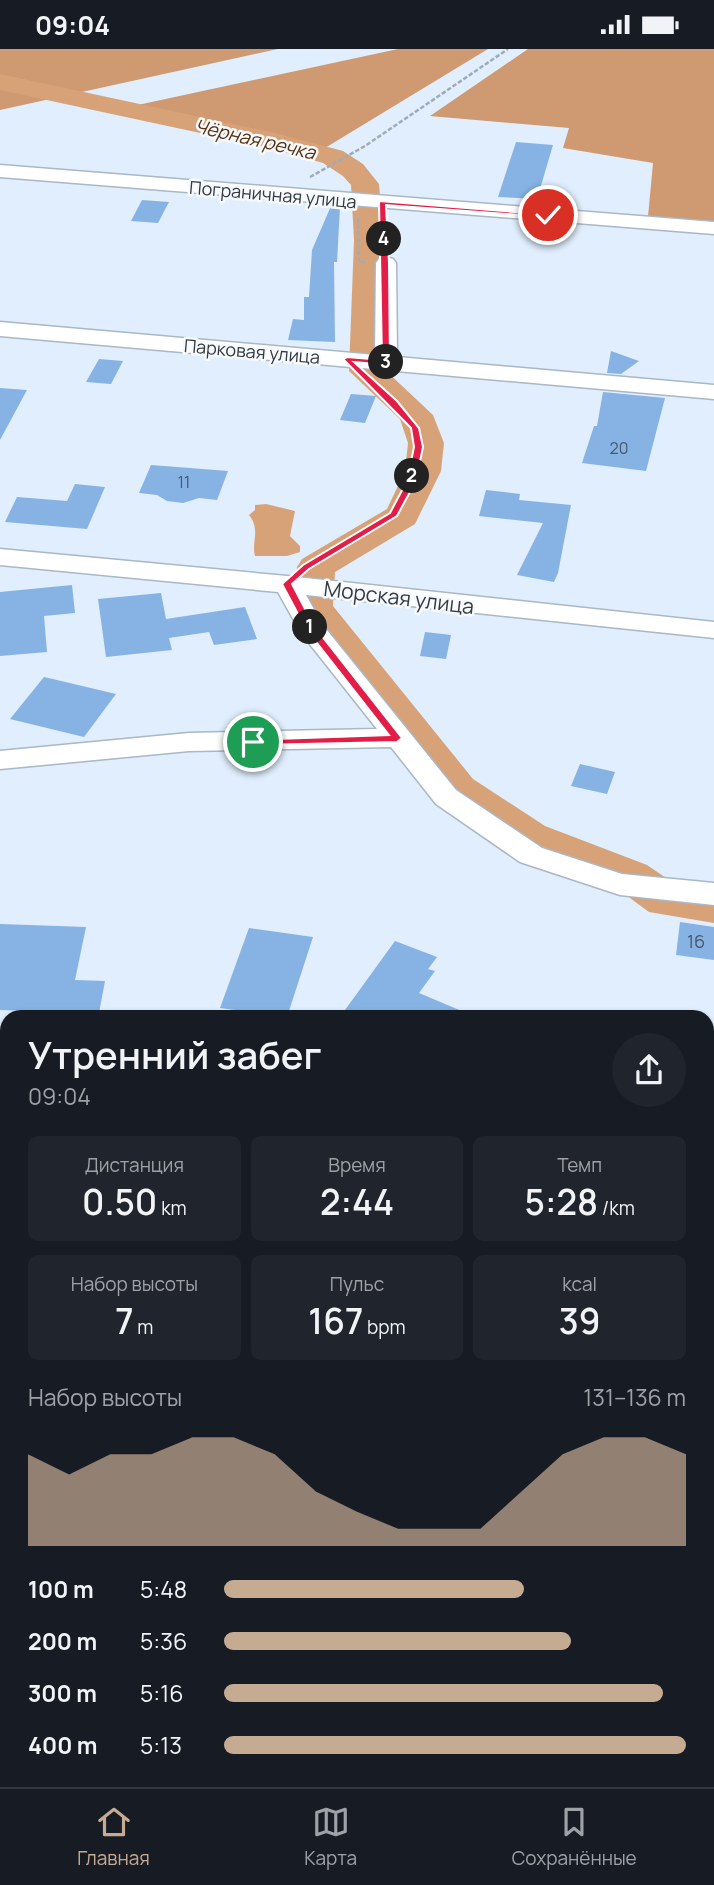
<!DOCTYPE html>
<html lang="ru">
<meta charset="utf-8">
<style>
:root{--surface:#171b24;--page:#20242c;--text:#f1f3f6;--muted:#9ea1a6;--line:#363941;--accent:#c6ab93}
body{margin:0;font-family:Manrope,sans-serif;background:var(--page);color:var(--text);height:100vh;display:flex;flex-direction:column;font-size:26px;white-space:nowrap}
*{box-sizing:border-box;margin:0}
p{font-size:23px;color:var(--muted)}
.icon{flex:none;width:38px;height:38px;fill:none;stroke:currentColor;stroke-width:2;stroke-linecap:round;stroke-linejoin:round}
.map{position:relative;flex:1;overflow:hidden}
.side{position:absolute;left:0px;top:961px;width:714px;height:779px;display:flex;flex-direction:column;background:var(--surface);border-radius:21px 21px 0 0;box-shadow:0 2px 5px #0004}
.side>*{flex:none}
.pin{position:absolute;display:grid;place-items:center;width:60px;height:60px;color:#fff;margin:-30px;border:4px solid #fff;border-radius:50%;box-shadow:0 2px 7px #0007}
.km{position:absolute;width:35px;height:35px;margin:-18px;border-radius:50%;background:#222;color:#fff;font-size:19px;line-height:35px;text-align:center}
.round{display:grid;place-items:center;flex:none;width:74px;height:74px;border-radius:37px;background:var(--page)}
.headline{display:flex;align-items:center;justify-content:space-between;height:119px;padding:0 28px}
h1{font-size:38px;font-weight:600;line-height:52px}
.figures{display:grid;grid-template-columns:repeat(3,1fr);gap:10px;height:119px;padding:7px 28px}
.figures div{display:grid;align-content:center;border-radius:10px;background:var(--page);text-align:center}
.figures b{font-size:35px;font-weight:600}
.figures small{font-size:19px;font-weight:400}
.figures p{font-size:19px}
.chart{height:196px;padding:14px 28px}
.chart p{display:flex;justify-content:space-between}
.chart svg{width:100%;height:126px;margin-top:7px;fill:var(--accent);opacity:.7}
ul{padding:0 28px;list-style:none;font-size:23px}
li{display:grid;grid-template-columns:112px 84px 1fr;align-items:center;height:52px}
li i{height:18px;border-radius:9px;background:var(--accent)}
.status{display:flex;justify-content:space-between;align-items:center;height:49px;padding:0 35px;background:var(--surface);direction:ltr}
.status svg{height:19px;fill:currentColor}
.tabs{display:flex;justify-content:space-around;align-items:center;height:98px;border-top:2px solid var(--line);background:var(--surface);font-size:19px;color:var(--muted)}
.tabs a{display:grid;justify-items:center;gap:4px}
.tabs .current{color:var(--accent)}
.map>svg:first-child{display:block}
</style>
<div class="status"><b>09:04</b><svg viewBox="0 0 49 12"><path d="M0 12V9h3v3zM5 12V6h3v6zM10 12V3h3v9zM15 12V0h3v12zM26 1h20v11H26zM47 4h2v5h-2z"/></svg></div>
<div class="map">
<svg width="714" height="1738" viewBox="0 0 714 1738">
<rect width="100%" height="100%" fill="#e0eefd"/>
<g fill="#cf9971">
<path d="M0,0H278L0,61Z"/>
<path d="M398,0H488L320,102L219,83L133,57Z"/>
<path d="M528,0H714V174L648,168L653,114L563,99L569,79L430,67Z"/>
</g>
<path fill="#d8a279" d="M266,455L295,462L290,487L300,497V503L287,507H255C251,493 261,481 249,466L255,461V456Z"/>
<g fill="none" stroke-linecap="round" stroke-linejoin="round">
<path fill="#d8a279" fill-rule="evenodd" d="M0,25L275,84L343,102L363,115L379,135L384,191L383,319L433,366L444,394L441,422L415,475L335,523L333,557L473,730L545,777L647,816L678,837L714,842V874L649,863L615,838L513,799L441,750L354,634L293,558L297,518L302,510L387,460L405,422L408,394L400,370L349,322L354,191L351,136L343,127L323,114L270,99L0,41Z"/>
</g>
<g fill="#86b3e3">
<path d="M516,93L553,96L537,150L498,148Z"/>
<path d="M142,151L169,153L158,174L131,172Z"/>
<path d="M331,157L340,158L337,213H334L335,293L288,291L293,270L304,271V248H309L312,201Z"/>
<path d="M611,302L639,312L621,325L607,324Z"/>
<path d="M99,310L123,312L111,335L86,333Z"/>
<path d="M0,339L27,341L0,391Z"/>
<path d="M603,343L665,349L646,422L582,414L594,377H597Z"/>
<path d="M351,345L376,347L365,374L340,371Z"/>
<path d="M151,416L228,422L217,451L199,449L183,454L167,452L157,446L139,444Z"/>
<path d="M75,435L105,438L87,480L5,473L17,448L67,452Z"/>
<path d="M486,441L520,445L519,451L571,456L558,524L554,533L517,526L543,474L479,467Z"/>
<path d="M72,536L75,564L44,567L47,603L0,607V543Z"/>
<path d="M161,544L166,570L245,558L257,590L214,596L209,583L169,589L172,601L106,608L98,550Z"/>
<path d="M425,583L451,586L446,610L420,607Z"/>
<path d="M44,628L57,631L116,645L84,688L10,670Z"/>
<path d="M580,715L615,723L607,745L571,737Z"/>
<path d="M680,873L714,878V911L676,906Z"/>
<path d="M0,875L86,878L75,931L105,932L99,964L0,961Z"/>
<path d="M249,879L313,888L287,968L220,959Z"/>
<path d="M395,892L437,908L428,920L435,922L419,944L476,968H363L345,961Z"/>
</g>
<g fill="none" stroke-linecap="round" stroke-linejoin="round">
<g stroke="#aab7c5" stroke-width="3">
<g id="minor">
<path d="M0,116L714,173V185L0,128Z"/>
<path d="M386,208L393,210L396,214L397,308L714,336V350L0,287V273L375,306L376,214L379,210Z"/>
<path d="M0,500L287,527L714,573V589L306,546L322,575L456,741L542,799L622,825L714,834V856L620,846L520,813L436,755L391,698L189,702L0,720V702L189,684L377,680L301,584L278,543L0,516Z"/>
<path d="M0,1137L7,1138V1166L0,1165Z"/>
<path d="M707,1245L714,1247V1279L707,1277Z"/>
</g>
</g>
<g stroke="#a0abb6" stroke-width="2.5" stroke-dasharray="4.5 2" stroke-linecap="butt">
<path d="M310,128L365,97L508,0"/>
<path d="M383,168L385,198"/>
<path d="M358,169L359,213H365"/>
</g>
<path stroke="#a0abb6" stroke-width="3.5" stroke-dasharray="5 2.5" stroke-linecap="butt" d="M307,517C323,507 386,476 395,465C408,448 424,399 415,378C408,362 382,344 369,333"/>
<use href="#minor" fill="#fff" fill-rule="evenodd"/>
</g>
<path fill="#e11d48" stroke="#fff" stroke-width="2" d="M379,152L552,166L548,168L386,156L389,214L390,314L386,316L354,313L397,352L419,379L423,398L416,432L397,467L309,520L292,535L314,577L402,689L397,693L253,696L249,695V691L389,686L306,580L282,535L303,516L390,464L407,432L414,398L411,379L343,310L347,308L382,311Z"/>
<g text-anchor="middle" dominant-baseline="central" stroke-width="5" stroke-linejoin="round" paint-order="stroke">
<g font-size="16" fill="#485868">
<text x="619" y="399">20</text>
<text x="184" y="433">11</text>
</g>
<g font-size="18" fill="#343a3f" stroke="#f7fafd">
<text transform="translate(273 145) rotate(5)">Пограничная улица</text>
<text transform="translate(252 302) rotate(5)">Парковая улица</text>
</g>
<g font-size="18" fill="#485868">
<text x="696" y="892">16</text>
</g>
<g font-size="19" font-style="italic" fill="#573214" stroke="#f7fafd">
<text transform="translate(255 90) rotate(13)">Чёрная речка</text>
</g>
<g font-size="21" fill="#343a3f" stroke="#f7fafd">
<text transform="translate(399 548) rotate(7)">Морская улица</text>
</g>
</g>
</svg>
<div class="pin" style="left:253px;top:693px;background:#1e9e55"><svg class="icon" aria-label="arrive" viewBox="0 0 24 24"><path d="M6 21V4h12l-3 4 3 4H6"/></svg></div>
<div class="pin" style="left:548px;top:166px;background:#d93025"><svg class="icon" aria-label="check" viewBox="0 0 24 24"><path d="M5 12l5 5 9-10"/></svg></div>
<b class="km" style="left:310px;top:578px">1</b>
<b class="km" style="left:412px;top:427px">2</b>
<b class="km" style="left:386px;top:313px">3</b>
<b class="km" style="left:384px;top:190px">4</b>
<section class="side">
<div class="headline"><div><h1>Утренний забег</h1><p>09:04</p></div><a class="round"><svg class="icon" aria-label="share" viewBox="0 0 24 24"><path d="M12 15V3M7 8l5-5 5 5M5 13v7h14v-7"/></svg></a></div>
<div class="figures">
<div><p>Дистанция</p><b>0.50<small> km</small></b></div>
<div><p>Время</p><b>2:44</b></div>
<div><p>Темп</p><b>5:28<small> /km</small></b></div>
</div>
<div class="figures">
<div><p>Набор высоты</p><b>7<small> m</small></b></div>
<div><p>Пульс</p><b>167<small> bpm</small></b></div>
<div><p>kcal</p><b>39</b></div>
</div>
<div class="chart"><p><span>Набор высоты</span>131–136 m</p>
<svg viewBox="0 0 160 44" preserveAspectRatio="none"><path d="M0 44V12L10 19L20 12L30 12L40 6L50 6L60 12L70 25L80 32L90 38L100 38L110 38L120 25L130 12L140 6L150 6L160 12V44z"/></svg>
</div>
<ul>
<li><b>100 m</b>5:48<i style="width:65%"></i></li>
<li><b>200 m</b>5:36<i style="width:75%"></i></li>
<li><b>300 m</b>5:16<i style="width:95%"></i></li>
<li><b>400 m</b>5:13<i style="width:100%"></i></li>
</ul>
</section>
</div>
<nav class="tabs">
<a class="current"><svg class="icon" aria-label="home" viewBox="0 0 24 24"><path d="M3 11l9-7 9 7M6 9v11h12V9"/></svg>Главная</a>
<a><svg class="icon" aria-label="map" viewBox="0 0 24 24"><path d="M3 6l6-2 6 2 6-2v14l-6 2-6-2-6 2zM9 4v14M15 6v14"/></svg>Карта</a>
<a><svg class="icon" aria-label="saved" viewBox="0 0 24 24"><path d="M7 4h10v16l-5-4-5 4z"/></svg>Сохранённые</a>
</nav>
